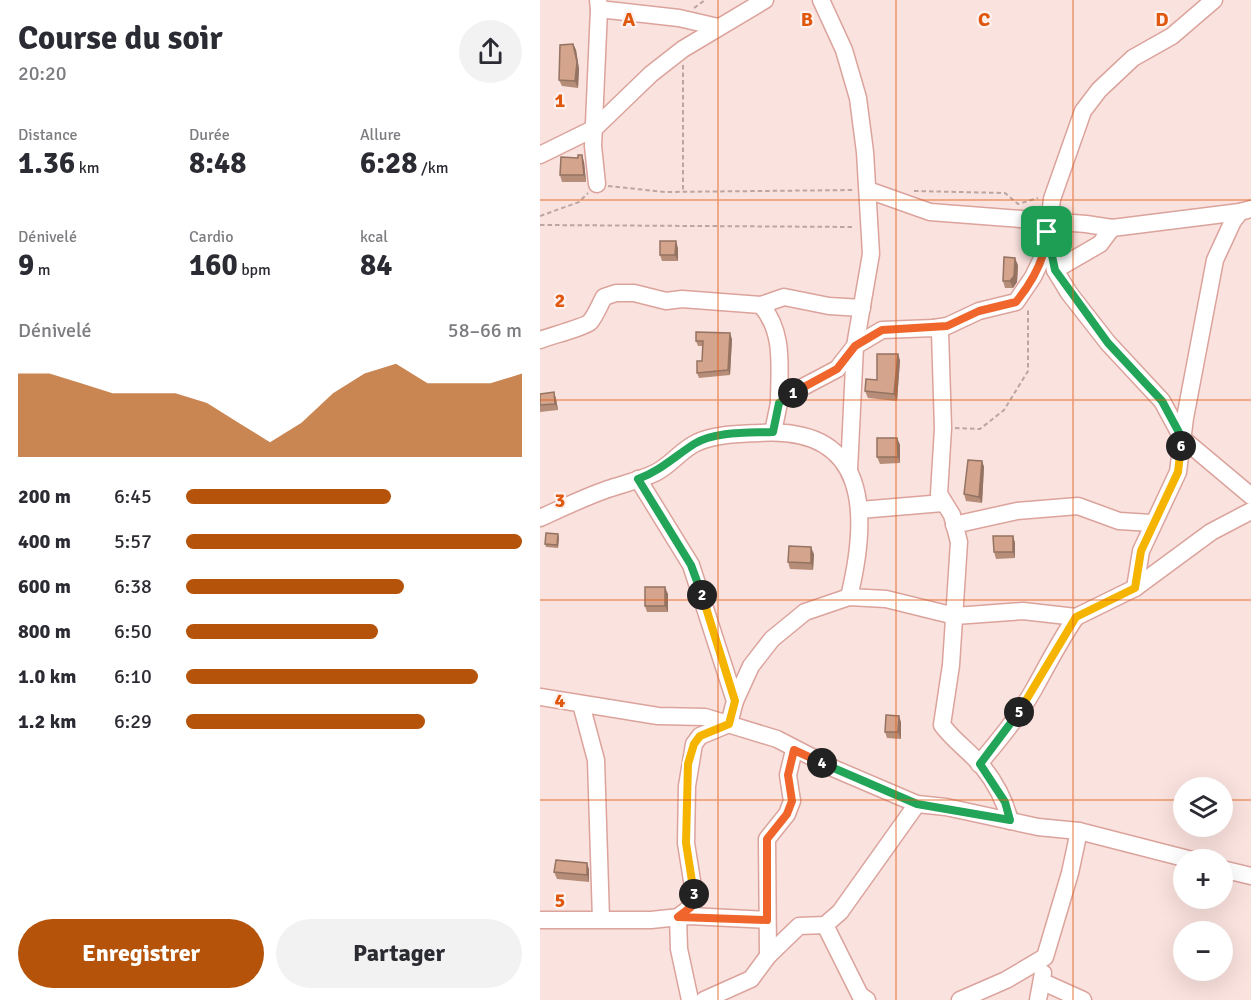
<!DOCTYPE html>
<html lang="fr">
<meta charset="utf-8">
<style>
:root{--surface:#fff;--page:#f2f2f3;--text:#2b2b33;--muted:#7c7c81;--accent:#b45309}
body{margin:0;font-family:Signika,sans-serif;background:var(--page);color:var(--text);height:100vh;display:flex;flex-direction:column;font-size:22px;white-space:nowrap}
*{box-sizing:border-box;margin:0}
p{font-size:20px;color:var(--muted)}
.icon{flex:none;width:33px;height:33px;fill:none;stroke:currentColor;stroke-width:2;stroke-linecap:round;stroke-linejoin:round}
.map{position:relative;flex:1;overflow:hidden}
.drawer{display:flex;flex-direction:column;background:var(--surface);width:540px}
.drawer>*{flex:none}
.controls{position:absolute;left:633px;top:777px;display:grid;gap:12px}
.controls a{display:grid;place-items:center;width:60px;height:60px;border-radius:50%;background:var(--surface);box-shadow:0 6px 24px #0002;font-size:30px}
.pin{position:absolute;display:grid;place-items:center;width:51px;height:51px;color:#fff;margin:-26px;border-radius:12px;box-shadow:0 3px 9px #0006}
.km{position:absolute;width:30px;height:30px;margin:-15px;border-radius:50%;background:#222;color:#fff;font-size:16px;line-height:30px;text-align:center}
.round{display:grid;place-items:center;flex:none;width:63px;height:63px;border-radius:32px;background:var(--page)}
.summary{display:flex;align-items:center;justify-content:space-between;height:102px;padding:0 18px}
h1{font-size:33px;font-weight:700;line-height:45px}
.metrics{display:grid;grid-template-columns:repeat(3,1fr);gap:9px;height:102px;padding:6px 18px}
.metrics div{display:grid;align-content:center}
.metrics b{font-size:30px;font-weight:700}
.metrics small{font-size:16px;font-weight:400}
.metrics p{font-size:16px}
.chart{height:168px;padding:12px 18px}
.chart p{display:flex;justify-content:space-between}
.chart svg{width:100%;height:108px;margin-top:6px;fill:var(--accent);opacity:.7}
.action{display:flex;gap:12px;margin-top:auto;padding:12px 18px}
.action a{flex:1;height:69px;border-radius:36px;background:var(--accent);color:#fff;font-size:24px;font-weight:700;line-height:69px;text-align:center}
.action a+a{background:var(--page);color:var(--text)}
ul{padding:0 18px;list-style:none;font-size:20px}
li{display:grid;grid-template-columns:96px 72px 1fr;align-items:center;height:45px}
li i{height:15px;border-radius:8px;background:var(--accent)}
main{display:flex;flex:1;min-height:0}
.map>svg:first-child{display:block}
</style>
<main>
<section class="drawer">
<div class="summary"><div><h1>Course du soir</h1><p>20:20</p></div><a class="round"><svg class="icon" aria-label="share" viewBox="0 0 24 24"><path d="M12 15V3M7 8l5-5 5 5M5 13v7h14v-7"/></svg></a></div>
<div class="metrics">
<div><p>Distance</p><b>1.36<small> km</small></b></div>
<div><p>Durée</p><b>8:48</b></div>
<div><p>Allure</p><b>6:28<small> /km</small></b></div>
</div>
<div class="metrics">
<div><p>Dénivelé</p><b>9<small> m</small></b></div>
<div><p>Cardio</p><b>160<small> bpm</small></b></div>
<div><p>kcal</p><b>84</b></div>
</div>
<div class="chart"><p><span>Dénivelé</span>58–66 m</p>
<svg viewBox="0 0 160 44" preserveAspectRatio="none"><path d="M0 44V10L10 10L20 14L30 18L40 18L50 18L60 22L70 30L80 38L90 30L100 18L110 10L120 6L130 14L140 14L150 14L160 10V44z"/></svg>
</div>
<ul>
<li><b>200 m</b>6:45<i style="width:61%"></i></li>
<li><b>400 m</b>5:57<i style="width:100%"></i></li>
<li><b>600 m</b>6:38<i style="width:65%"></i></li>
<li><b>800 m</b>6:50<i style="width:57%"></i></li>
<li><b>1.0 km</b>6:10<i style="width:87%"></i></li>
<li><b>1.2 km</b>6:29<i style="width:71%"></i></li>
</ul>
<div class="action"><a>Enregistrer</a><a>Partager</a></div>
</section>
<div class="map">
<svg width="711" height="1000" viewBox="0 0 711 1000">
<rect width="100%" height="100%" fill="#fae2de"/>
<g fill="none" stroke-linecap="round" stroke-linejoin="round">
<g stroke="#dba39c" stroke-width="19">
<g id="minor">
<path d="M59,9L139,18L178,27"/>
<path d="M0,155L55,128L111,74L143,49L225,0"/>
<path d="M57,184L53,146L59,9L58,0"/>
<path d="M328,190L390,212L546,224L572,228L700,212"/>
<path d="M509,241L515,270L529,293L568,343L622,401L642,438L711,496"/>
<path d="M515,270L560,244L572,228"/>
<path d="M221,305C245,333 239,368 239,403"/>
<path d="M394,328L407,326L439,311L476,302L493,277L506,250L512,199L543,111L559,90L593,58L632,36L674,0"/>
<path d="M0,340C10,336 45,327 50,322C56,315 60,304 64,297L76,293H94L126,301L142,299L221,305L244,297L289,306L322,308"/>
<path d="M233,432L239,403L244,397L297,369L315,346L331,254L325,152L318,98L304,50L281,0"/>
<path d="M309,470L315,346L342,330L394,328L400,332L403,428L399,494L412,515L419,542L411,665L402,725C414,741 429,751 442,766C455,782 465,801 470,821"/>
<path d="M98,479L151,565L195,701L189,724L160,736L154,744L147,786L146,843L154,893L151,907L138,917L139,949L150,1000"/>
<path d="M320,510L403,503"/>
<path d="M0,518C22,508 45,497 68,489C83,484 100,480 115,473C130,466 141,450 156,443C174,434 199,434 219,433C330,425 329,515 309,597"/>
<path d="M414,525L477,511L538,506L579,521L612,523"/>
<path d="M595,588L601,551L638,472L645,418L675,260L693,221L700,212L711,209"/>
<path d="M0,697L118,716L165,717L237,739L295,769L377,804L406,807L498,827L539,831L652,860"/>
<path d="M195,701L211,666L232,639L265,612L309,597L346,599L415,616L483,611L536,617L595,588L671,532L711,511"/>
<path d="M41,704L56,760L61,919"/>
<path d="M439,764C459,740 479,716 494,689C508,664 520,640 536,617"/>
<path d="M682,869L711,876"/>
<path d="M0,920H111L149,916L227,920"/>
<path d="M285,925L320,995L327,1000"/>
<path d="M228,956L227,839L247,814L252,801L248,775L254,750"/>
<path d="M503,982L543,1000"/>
<path d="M164,1000L211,979L228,956L259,926L285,925L300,912L377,804"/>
<path d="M420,1000L466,980L505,957L530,873L539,831"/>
<path d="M498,1000L503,973"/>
</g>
</g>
<g stroke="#bda6a2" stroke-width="2" stroke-dasharray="4.5 3" stroke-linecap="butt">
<path d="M154,8L165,0"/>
<path d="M143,65V192"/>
<path d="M68,186L125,192L314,190"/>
<path d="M374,191L465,193L478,204L498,198"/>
<path d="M0,216L39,202L48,193"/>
<path d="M0,225L315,227"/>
<path d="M415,428L440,429L464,410L488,371V310"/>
</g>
<use href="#minor" stroke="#fff" stroke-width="16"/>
</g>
<g fill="#b68d78">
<path d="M33,44L36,50L39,69L38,88L22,86L19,80Z"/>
<path d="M38,158L44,162L46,182H22L20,175Z"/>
<path d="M138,248V261H122L120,255Z"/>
<path d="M478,265L477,282L473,288H465L463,281Z"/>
<path d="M192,339L190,375L159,378L157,373L162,361L163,346H158L156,341Z"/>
<path d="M360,360L357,401L328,398L325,391L337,380Z"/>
<path d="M14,392L16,399L18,410L0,412V394Z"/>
<path d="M357,438L360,445V463L340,464L337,457Z"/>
<path d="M442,461L444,467L442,503L426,501L424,494Z"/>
<path d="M473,536L475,543V558L456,559L454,552Z"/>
<path d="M19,537L18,548L6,547L5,544Z"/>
<path d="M274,554L273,570L250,569L248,562Z"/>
<path d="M128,594V612H107L105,606Z"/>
<path d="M361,722V739L347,738L345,732Z"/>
<path d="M49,869V882L17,879L14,872Z"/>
</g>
<g fill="#947362">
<path d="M33,44L36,50L39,69L38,88L35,81Z"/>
<path d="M42,155L44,162L46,182L44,175Z"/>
<path d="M136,241L138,248V261L135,255Z"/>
<path d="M495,242L496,246L492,254L491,251Z"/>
<path d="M475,258L478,265L477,282L473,288L470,281Z"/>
<path d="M190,333L192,339L190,375L188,370Z"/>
<path d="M358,354L360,360L357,401L354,394Z"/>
<path d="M14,392L16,399L18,410L15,404Z"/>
<path d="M357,438L360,445V463L358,457Z"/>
<path d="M442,461L444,467L442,503L439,497Z"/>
<path d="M18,534L19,537L18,548L17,545Z"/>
<path d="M473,536L475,543V558L473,552Z"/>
<path d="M271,547L274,554L273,570L271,563Z"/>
<path d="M125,587L128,594V612L125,606Z"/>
<path d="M359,716L361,722V739L358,732Z"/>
<path d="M47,863L49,869V882L47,875Z"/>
</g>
<g fill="#d4a48c" stroke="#947362" stroke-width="1.5">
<path d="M33,44L37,62L35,81L19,80L20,45Z"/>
<path d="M38,155H42L44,175H20L21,157L38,158Z"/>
<path d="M120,241H136L135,255H120Z"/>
<path d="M489,242H495L491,251L489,250Z"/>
<path d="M464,257L475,258L474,276L470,281H463Z"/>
<path d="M156,332L190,333L188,370L157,373V361H162L163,341H156Z"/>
<path d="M337,354H358L354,394L325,391L326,379L337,380Z"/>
<path d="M14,392L15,404L0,405V394Z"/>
<path d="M337,438H357L358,457H337Z"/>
<path d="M428,460L442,461L439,497L424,494Z"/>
<path d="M6,533L18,534L17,545L5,544Z"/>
<path d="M453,536H473V552H454Z"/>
<path d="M249,546L271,547V563L248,562Z"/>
<rect x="105" y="587" width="20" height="19"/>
<path d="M346,715L359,716L358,732H345Z"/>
<path d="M16,860L47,863V875L14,872Z"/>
</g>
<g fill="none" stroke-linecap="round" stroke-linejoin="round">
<g stroke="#fff" stroke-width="12">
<path id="split-1" d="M253,393L297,369L315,346L342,330L407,326L439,311L476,302C493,281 506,258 507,232"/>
</g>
<g stroke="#fff" stroke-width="12">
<path id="split-2" d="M162,595L151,565L98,479C120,471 134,457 154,444C175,431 209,433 233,432L239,403L253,393"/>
</g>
<g stroke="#fff" stroke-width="12">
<path id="split-3" d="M154,894L146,843L148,764L154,744L160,736L189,724L195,701L162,595"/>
</g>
<g stroke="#fff" stroke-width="12">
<path id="split-4" d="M154,894L151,907L138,917L227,920V839L247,814L252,801L248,775L254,750L282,763"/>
</g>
<g stroke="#fff" stroke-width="12">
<path id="split-5" d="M282,763L377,804L470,820L465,802L440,764L479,712"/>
</g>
<g stroke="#fff" stroke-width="12">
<path id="split-6" d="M479,712L536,617L595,588L601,551L638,472L641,446"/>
</g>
<g stroke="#fff" stroke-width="12">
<path id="split-7" d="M507,232L515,270L568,343L622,401L642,438L641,446"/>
</g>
<use href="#split-1" stroke="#f0652b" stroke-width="8"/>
<use href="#split-2" stroke="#22a559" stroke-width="8"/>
<use href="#split-3" stroke="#f5b400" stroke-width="8"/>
<use href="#split-4" stroke="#f0652b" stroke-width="8"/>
<use href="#split-5" stroke="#22a559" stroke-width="8"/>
<use href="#split-6" stroke="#f5b400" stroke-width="8"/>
<use href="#split-7" stroke="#22a559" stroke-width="8"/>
</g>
<path fill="none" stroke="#e0570e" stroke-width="1.5" stroke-opacity="0.55" d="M178,0V1000M356,0V1000M533,0V1000M0,200H711M0,400H711M0,600H711M0,800H644M682,800H711"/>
<g font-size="20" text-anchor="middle" font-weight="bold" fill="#e0570e" stroke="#fef2f0" stroke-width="4.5" stroke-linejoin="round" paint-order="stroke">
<text x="89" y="26">A</text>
<text x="267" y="26">B</text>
<text x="444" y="26">C</text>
<text x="622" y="26">D</text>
<text x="20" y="107">1</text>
<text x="20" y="307">2</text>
<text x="20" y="507">3</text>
<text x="20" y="707">4</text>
<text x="20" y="907">5</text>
</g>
</svg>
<div class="controls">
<a><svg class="icon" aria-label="layers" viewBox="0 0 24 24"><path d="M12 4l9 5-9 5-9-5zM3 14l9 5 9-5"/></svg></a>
<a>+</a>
<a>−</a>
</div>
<div class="pin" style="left:507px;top:232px;background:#1e9e55"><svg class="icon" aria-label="arrive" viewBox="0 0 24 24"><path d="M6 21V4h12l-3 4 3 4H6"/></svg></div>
<b class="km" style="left:253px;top:393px">1</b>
<b class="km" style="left:162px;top:595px">2</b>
<b class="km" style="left:154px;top:894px">3</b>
<b class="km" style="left:282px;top:763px">4</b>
<b class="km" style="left:479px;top:712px">5</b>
<b class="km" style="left:641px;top:446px">6</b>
</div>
</main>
